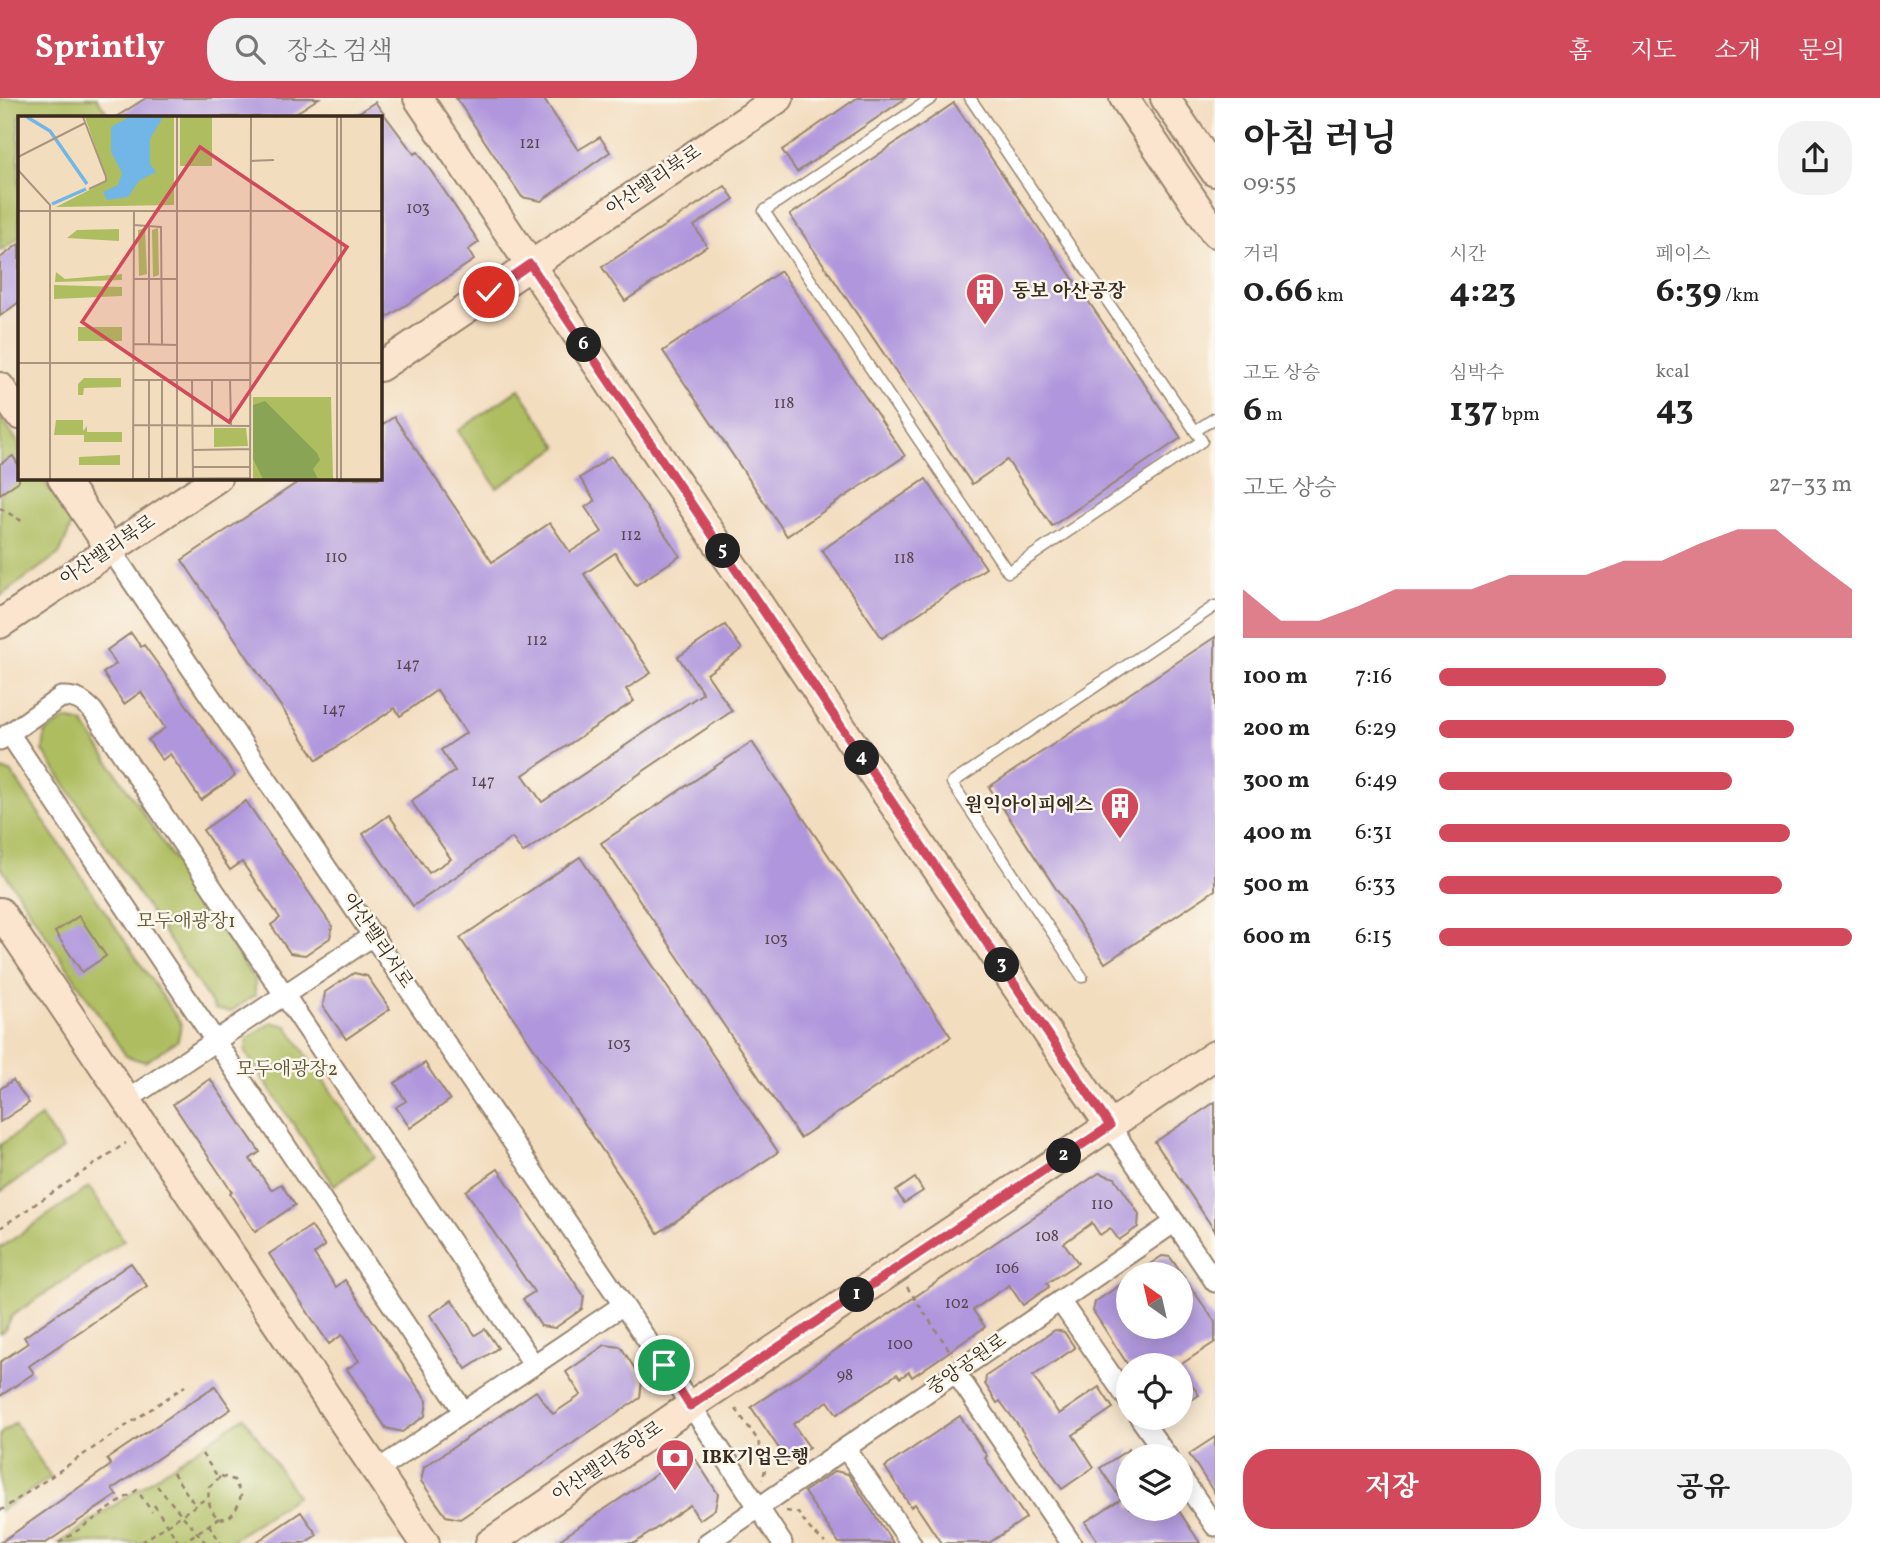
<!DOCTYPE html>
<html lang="ko">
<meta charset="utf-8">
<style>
:root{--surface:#fff;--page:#f2f2f2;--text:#222;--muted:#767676;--accent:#d1495b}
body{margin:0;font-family:Vollkorn,"Noto Serif KR",serif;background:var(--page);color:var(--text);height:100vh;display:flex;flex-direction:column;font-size:26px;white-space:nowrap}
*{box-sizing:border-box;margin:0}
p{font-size:23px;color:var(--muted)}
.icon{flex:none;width:38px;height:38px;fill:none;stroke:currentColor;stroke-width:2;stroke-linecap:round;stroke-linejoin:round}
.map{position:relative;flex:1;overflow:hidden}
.side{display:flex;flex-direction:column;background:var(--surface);width:665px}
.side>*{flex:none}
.needle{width:46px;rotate:326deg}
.controls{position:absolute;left:1116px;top:1164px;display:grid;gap:14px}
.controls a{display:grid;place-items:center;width:77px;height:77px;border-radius:50%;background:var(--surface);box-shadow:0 4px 18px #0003;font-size:35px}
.pin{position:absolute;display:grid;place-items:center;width:60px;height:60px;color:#fff;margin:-30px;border:4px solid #fff;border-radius:50%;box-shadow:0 2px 7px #0007}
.km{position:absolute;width:35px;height:35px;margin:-18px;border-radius:50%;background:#222;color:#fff;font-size:19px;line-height:35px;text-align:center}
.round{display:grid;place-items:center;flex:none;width:74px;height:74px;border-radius:28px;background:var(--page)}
.head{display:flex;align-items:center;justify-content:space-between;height:119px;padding:0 28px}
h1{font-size:38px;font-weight:700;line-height:52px}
.stats{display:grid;grid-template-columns:repeat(3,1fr);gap:10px;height:119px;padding:7px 28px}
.stats div{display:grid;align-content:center}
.stats b{font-size:35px;font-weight:700}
.stats small{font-size:19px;font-weight:400}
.stats p{font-size:19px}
.chart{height:196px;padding:14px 28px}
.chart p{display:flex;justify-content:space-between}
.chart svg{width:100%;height:126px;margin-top:7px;fill:var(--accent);opacity:.7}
.button{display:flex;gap:14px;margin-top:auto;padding:14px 28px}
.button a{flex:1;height:80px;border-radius:28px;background:var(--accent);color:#fff;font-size:28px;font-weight:700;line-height:80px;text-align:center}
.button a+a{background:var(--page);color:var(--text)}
ul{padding:0 28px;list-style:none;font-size:23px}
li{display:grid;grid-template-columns:112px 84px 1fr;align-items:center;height:52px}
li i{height:18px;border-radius:9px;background:var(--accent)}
header{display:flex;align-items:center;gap:42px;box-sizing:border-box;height:98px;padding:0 35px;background:var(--accent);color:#fff}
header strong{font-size:33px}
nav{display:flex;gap:38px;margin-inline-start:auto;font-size:24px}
.search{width:490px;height:63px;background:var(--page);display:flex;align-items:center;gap:18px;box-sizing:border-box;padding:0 24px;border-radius:28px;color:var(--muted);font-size:26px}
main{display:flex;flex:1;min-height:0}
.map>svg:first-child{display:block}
</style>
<header>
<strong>Sprintly</strong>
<div class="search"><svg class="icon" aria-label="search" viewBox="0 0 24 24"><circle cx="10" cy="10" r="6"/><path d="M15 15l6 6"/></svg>장소 검색</div>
<nav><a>홈</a><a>지도</a><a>소개</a><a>문의</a></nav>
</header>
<main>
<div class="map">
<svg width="1215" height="1445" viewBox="0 0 1215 1445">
<rect width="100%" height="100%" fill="#fbf7ec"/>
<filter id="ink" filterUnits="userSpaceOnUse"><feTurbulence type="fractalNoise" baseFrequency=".0143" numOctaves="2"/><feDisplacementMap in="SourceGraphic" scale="14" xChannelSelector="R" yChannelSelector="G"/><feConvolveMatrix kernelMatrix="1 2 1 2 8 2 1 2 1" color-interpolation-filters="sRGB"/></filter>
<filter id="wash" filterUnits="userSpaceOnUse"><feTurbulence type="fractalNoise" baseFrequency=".00686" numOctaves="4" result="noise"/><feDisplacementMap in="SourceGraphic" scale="28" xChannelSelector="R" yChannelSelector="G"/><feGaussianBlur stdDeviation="1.57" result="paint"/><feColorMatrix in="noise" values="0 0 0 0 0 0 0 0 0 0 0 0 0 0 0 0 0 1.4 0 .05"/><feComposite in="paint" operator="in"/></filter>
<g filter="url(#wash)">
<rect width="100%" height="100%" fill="#f3ddbf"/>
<g fill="#aebd60" stroke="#74743f" stroke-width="2">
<path d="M0,0H97L110,19H19V140L0,153Z"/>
<path d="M519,291L558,349L497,390L458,333Z"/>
<path d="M0,317L19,346V380H42L72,426L60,455L0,498Z"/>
<path d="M66,621L83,625L255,883V897L230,914L215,911L43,653L45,635Z"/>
<path d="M0,672L11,674L181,926L178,942L145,964L126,958L0,768Z"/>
<path d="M272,924L287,928L375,1059L334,1087L245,954L247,941Z"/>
<path d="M41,1019L63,1051L0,1094V1047Z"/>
<path d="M89,1089L124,1142L12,1218L5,1232L0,1235V1150Z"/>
<path d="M244,1319L297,1398L227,1445H59Z"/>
<path d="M15,1325L51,1379L0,1413V1336Z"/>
</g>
<g id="blocks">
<g fill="#b097dd">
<path d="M146,0H319L290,19H116Z"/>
<path d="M456,0H543L578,52L600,39L610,54L541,103L522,99Z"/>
<path d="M857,0H906L797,74L782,52Z"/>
<path d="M375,4L414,56L418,54L479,144L468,152L474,162L380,224V19H352Z"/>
<path d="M954,5L1181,340L1052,428L1007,362L972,386L790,117Z"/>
<path d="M725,88L734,101L694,128L707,148L625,203L602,169Z"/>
<path d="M19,146V204L0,218V160Z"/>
<path d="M781,173L905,358L787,438L663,253Z"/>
<path d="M394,319L492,464L550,425L570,454L602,434L585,409L595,403L580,380L611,358L680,458L636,487L615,455L584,476L651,575L626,591L634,603L523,677L542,704L703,595L678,559L725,527L742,551L707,576L732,613L523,755L512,740L413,808L363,736L389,717L429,775L451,761L411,703L455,673L441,652L466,635L437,592L400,618L395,610L317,662L182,462L304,380H380V328Z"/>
<path d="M13,358L19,368V383L0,396V366Z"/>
<path d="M926,381L986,470L882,540L822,452Z"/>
<path d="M131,535L141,549L144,547L170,583L235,678L201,702L170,656L162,662L148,642L165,630L141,594L124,606L103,575L116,566L107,552Z"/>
<path d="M1215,539V792L1105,865L989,689Z"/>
<path d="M752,644L951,939L800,1040L601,745Z"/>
<path d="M246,703L332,828L330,840L305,857L290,855L271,827L280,820L242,764L230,772L203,732Z"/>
<path d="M580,759L778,1054L658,1135L460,840Z"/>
<path d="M79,818L106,858L82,874L55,834Z"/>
<path d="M354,875L367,878L390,911L346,941L323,908L325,894Z"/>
<path d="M425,965L450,1002L410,1030L396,1009L406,1003L395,985Z"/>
<path d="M210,981L260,1054L250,1061L271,1092L281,1086L295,1107L255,1134L230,1096L232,1094L173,1006Z"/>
<path d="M13,982L29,1005L0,1024V991Z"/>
<path d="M1215,1004V1133L1155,1044Z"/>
<path d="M498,1071L584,1198L582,1211L555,1230L541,1228L523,1201L534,1194L466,1093Z"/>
<path d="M1099,1075L1115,1080L1139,1116L1138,1129L1119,1142L1110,1130L1100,1137L1092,1125L1064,1145L1078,1165L1047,1185L1049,1189L1023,1207L1009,1187L973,1212L985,1229L912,1279L909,1274L900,1280L897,1276L837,1316L828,1303L793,1326L809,1349L788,1364L751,1309Z"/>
<path d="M915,1080L923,1093L904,1105L896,1093Z"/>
<path d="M311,1128L325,1148L314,1156L336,1189L345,1182L427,1303L425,1318L402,1334L386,1330L347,1271L359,1263L342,1237L329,1246L269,1156Z"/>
<path d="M1162,1158L1170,1159L1215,1224V1244L1180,1267H1128L1093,1213L1095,1204L1129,1181V1228H1181V1176H1135Z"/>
<path d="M131,1165L147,1188L29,1268L34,1275L0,1298V1264L28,1245L24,1239Z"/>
<path d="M452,1202L475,1237L485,1231L498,1250L466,1271L430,1217Z"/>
<path d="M1055,1232L1064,1234L1075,1250L1033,1278L1059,1316L1099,1289L1113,1310L1073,1337L1094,1369L1062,1391L1020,1330L1000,1303L997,1305L985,1286L986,1278Z"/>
<path d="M605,1247L621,1249L642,1282L640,1300L460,1421L446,1418L421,1383L424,1369L536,1293L553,1316L581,1297L566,1274Z"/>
<path d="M1181,1271L1199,1297L1181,1309Z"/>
<path d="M215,1288L231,1311L112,1391L117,1397L46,1445H0L111,1367L107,1361Z"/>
<path d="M960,1318L987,1358L985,1360L1026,1420L989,1445H941L915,1406L911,1409L885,1369Z"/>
<path d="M1215,1339V1396L1189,1356Z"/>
<path d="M1129,1351V1410H1177L1200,1445H1099L1085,1424L1121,1401L1100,1370Z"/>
<path d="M680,1360L696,1362L718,1396L715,1411L699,1422L690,1407L635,1445H555Z"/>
<path d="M835,1373L848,1376L893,1445H839L804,1394Z"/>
<path d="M301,1414L317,1437L304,1445H255Z"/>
</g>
</g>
</g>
<g filter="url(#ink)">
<use href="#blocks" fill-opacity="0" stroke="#97846e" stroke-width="2"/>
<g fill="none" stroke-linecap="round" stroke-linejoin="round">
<g stroke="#97846e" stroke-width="13">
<g id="lane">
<path d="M932,0L764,113L1008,474L1202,343L970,0"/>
<path d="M1195,333L1215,320"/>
<path d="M1082,879L952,685L1215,508"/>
</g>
</g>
<g stroke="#97846e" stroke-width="23">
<g id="street">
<path d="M111,452L664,1267L782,1445"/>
<path d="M9,635L464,1314"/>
<path d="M0,642L61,599C76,598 83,603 93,613L534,1267"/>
<path d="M127,1002L374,837"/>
<path d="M1110,1028L1215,1184"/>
<path d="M1060,1203L1129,1303"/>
<path d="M956,1275L1071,1445"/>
<path d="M1140,1320L1167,1358"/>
<path d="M846,1351L911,1445"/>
<path d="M376,1373L623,1207"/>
<path d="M1181,1379L1215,1428"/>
<path d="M707,1445L1175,1124"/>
</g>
</g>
<g stroke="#97846e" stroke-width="32">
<g id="secondary">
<path d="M418,0L1110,1028"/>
<path d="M1124,0L1215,135"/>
<path d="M1165,0L1215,74"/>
<path d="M380,269L779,0"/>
<path d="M0,289L19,317"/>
<path d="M62,380L111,452"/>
<path d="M0,526L217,380"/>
<path d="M0,814L425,1445"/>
<path d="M490,1445L690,1308L1215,957"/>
</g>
</g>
<g stroke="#97846e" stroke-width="2.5" stroke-dasharray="5 5" stroke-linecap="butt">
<path d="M0,410L25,425"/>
<path d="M0,1130L126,1045"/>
<path d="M907,1189L952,1256"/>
<path d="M736,1311L757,1341L767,1366L762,1382"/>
<path d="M202,1356L218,1379"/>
<path d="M173,1375L195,1407"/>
<path d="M221,1378L234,1382L241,1397C233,1435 204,1423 209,1389Z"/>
<path d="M157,1388L206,1445"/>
<path d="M154,1407L179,1445"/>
<path d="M0,1413L185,1288"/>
<path d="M786,1413L798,1415L810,1431L825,1445"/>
<path d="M209,1427L221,1445"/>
<path d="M142,1444L208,1399"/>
<path d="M59,1445L137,1392L152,1414"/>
<path d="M182,1445L219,1420"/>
</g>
<use href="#lane" stroke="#fff" stroke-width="10"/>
<use href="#street" stroke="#fff" stroke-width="19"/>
<use href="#secondary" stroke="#fbe5cf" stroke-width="28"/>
</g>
</g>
<g fill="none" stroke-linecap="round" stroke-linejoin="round" filter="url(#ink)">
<g stroke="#fff" stroke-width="14">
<path id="route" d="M489,194L530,166L1110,1028L690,1308L664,1267"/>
</g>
<use href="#route" stroke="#d1495b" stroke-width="9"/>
</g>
<defs>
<g id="building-pin" transform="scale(2.0125)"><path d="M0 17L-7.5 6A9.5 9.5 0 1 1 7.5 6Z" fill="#d1495b" stroke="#fbf7ec"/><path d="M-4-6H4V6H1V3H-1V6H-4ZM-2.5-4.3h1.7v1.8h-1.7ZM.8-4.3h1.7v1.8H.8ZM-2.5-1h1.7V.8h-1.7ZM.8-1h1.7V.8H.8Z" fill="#fff"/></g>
<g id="bank-pin" transform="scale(2.0125)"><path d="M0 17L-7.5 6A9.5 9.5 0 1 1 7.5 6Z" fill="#d1495b" stroke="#fbf7ec"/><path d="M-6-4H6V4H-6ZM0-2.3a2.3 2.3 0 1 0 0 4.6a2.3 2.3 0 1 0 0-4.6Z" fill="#fff"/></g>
</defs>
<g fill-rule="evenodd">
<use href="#building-pin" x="985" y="194"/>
<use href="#building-pin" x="1120" y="708"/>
<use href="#bank-pin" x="675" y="1360"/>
</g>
<g text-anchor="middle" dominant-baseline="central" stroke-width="5" stroke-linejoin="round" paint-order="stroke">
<g font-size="16" fill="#58454e">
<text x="530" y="46">121</text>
<text x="418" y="111">103</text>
<text x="784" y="306">118</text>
<text x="631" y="438">112</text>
<text x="336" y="460">110</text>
<text x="904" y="461">118</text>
<text x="537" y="543">112</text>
<text x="408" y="567">147</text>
<text x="334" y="612">147</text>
<text x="483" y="684">147</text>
<text x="776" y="842">103</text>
<text x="619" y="947">103</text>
<text x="1102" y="1107">110</text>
<text x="1047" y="1139">108</text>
<text x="1007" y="1171">106</text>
<text x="957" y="1206">102</text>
<text x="900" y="1247">100</text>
<text x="845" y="1278">98</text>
</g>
<g font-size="19" fill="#3b2a1e" stroke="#fbf7ec">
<text transform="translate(654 83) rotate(-34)">아산밸리북로</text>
<text transform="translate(108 453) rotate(-34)">아산밸리북로</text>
<text transform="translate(377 843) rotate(56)">아산밸리서로</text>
<text transform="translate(967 1267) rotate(-35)">중앙공원로</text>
<text transform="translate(608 1364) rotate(-34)">아산밸리중앙로</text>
</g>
<g font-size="19" font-weight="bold" fill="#3b2a1e" stroke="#fbf7ec" text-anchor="start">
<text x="1012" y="194">동보 아산공장</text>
<text x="1093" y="708" text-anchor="end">원익아이피에스</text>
<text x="702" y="1360">IBK기업은행</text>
</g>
<g font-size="19" fill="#5e5632" stroke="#fbf7ec">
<text x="186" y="824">모두애광장1</text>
<text x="287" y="972">모두애광장2</text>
</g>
</g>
<g transform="translate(18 18)">
<rect width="364" height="364" fill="#f3ddbf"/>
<path d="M67,1H156V89L38,91L89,65ZM162,1H194V50H162ZM127,112L129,158L121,160L120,114ZM140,112L141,159L135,161L134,114ZM101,113V125L49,122L59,114ZM38,156L47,163L104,158V164L37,166ZM36,169L104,171V180L36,183ZM60,211H104V225H60ZM66,262H103V271L66,272L65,279H60V268ZM235,281H313L315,363H235ZM38,304H65V315L69,310V316H104V326H66V319H36ZM196,312H228L230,330L196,331ZM102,339V349H61V341Z" fill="#aebd60"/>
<path d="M247,285L299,337L302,344L295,353L300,363H245L235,343V289Z" fill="#8aa456"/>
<path d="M111,1H145L132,23V48L138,56L121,65L110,81L89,84L85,76L100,69L104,57L93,36V11Z" fill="#71b6e7"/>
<path fill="none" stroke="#71b6e7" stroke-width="3.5" d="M9,1L32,15L69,68M34,88L68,73"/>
<path fill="none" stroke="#a9957f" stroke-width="2" d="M65,1L88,61V65L71,73M319,1V363M0,41L67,7M233,45L256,44M0,54L32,89V363M0,95H364M116,109L143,111L144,228M116,163H159M116,228L159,229M131,228V109M0,247H364M116,264H233M131,264V363M174,264L175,363M194,264V310M212,264L213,310M116,309L233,310M175,334L233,333M175,351H233M115,363L232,362L233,1M115,363L116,95M144,363V264M159,363V1M323,363V1"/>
<path fill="#d1495b" fill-opacity="0.15" stroke="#d1495b" stroke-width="3.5" d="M182,31L329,131L211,306L64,206Z"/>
<rect width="364" height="364" fill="none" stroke="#3b2a1e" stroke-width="3.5"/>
</g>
</svg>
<div class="controls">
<a><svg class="needle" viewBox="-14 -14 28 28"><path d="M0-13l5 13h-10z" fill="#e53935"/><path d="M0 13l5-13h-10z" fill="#767676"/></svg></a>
<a><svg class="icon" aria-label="locate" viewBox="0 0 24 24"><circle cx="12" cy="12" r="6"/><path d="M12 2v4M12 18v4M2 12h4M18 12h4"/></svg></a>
<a><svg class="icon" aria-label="layers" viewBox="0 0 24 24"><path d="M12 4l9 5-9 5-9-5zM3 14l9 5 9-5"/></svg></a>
</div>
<div class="pin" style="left:664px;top:1267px;background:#1e9e55"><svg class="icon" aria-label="arrive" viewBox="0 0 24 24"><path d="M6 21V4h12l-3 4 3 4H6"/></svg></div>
<div class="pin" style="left:489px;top:194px;background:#d93025"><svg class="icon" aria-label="check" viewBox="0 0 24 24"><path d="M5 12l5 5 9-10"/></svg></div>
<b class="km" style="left:857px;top:1197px">1</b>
<b class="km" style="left:1064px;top:1058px">2</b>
<b class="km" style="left:1002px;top:867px">3</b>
<b class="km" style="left:862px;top:660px">4</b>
<b class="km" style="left:723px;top:453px">5</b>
<b class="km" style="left:584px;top:247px">6</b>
</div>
<section class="side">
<div class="head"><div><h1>아침 러닝</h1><p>09:55</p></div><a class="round"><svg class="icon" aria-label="share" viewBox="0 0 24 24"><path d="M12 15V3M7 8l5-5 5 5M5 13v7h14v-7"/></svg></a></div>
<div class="stats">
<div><p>거리</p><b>0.66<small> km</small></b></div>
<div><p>시간</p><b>4:23</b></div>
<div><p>페이스</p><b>6:39<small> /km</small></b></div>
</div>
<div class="stats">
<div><p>고도 상승</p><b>6<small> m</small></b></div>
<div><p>심박수</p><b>137<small> bpm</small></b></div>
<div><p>kcal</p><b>43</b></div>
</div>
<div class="chart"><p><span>고도 상승</span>27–33 m</p>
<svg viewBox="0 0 160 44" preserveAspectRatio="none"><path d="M0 44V27L10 38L20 38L30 33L40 27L50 27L60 27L70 22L80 22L90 22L100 17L110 17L120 11L130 6L140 6L150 17L160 27V44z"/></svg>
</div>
<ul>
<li><b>100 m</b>7:16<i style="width:55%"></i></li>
<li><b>200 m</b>6:29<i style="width:86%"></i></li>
<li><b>300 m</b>6:49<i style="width:71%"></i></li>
<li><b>400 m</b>6:31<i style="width:85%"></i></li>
<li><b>500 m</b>6:33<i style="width:83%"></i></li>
<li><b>600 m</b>6:15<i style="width:100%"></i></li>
</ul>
<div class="button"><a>저장</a><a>공유</a></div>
</section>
</main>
